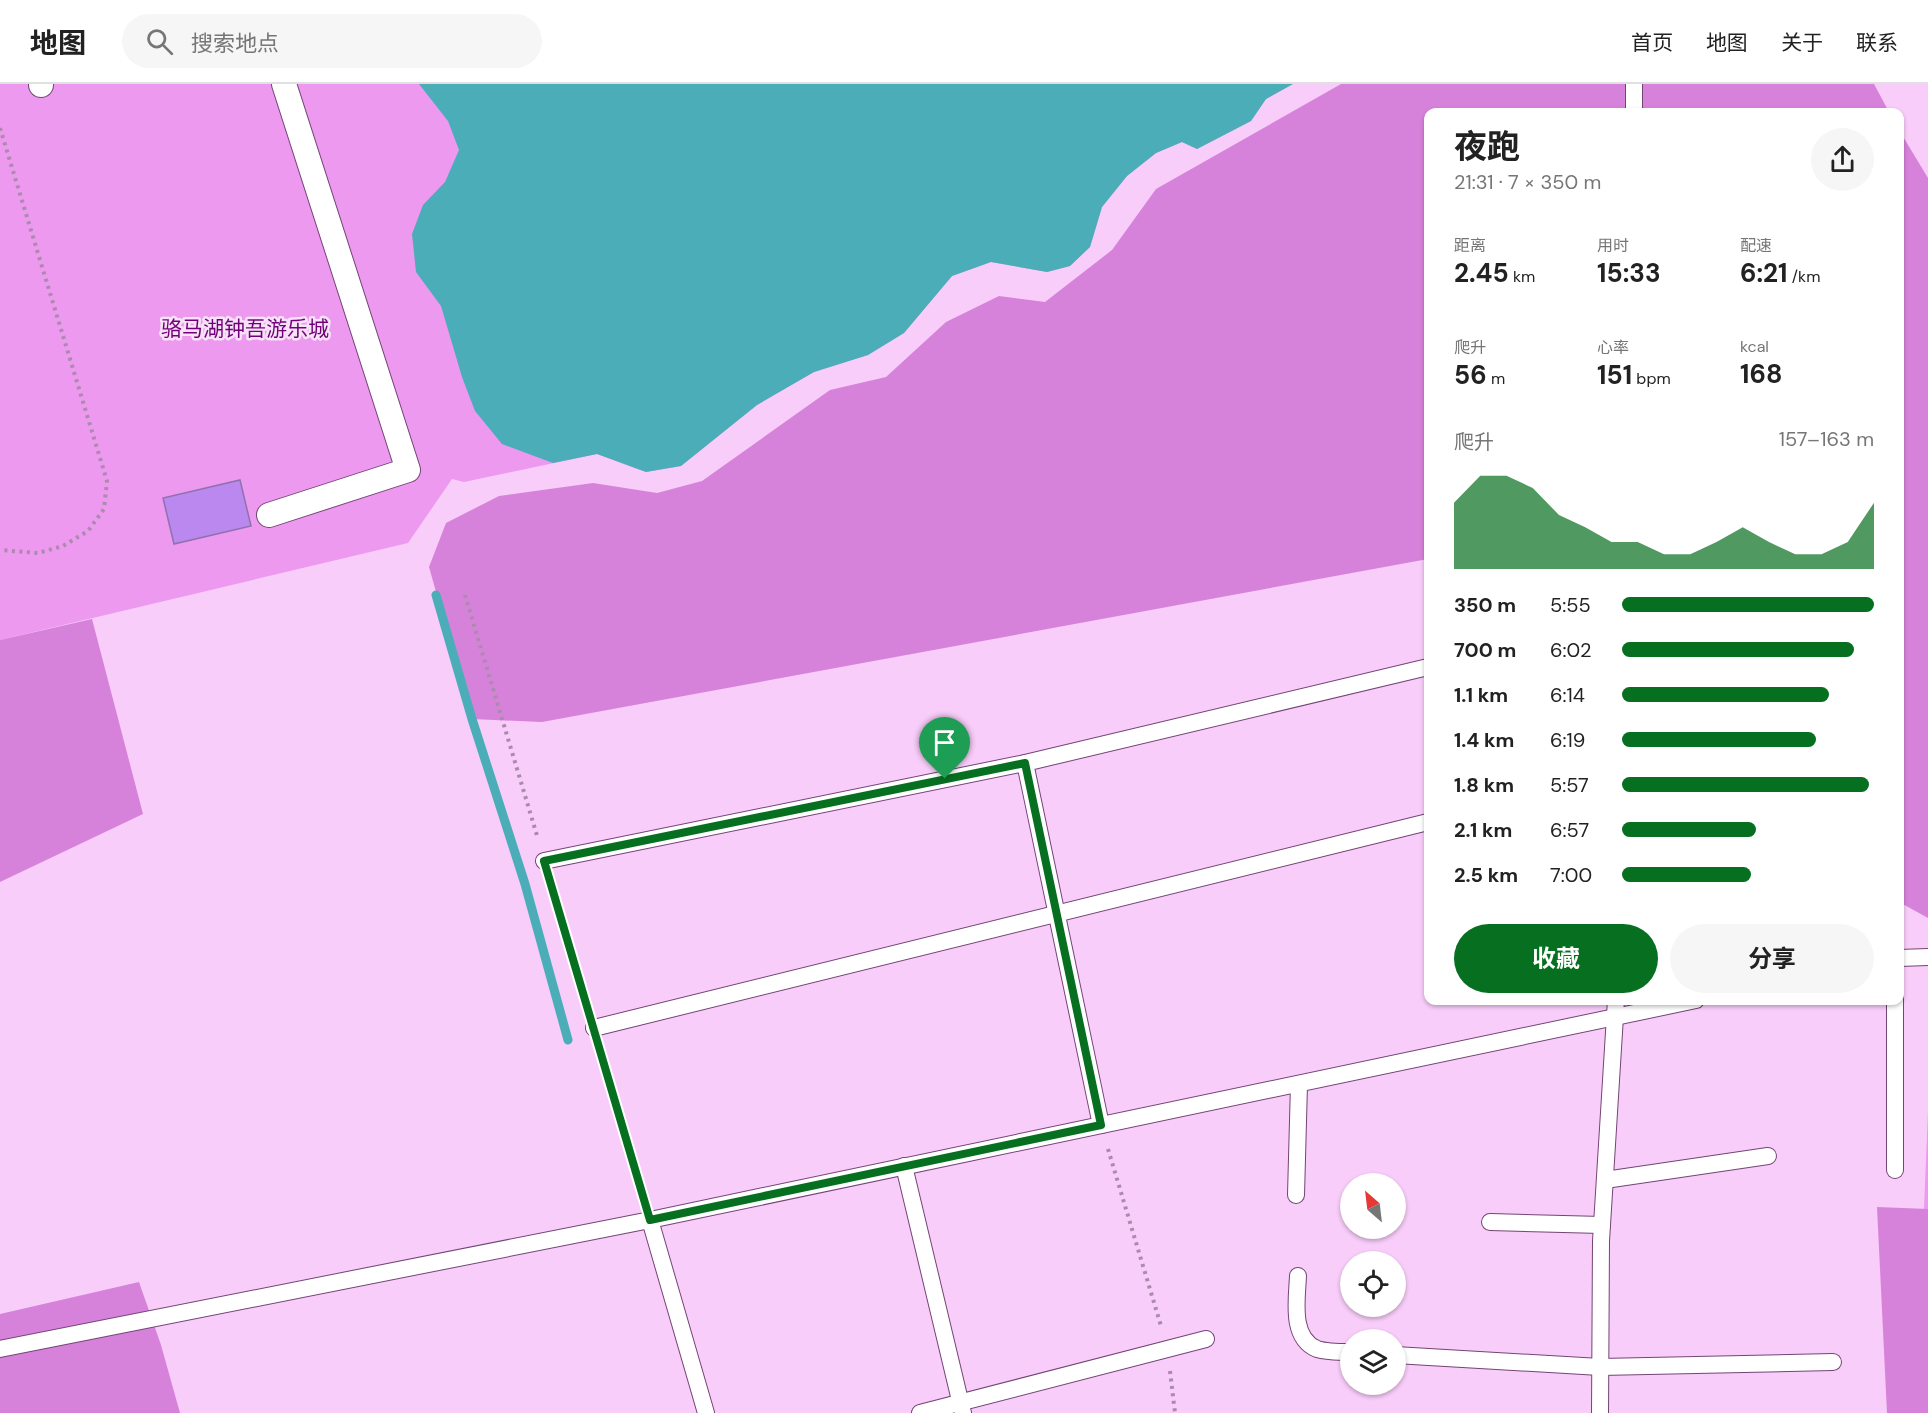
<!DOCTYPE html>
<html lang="zh">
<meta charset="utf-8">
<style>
:root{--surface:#fff;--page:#f6f6f6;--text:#222;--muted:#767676;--line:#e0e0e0;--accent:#077020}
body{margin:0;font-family:"DM Sans","Noto Sans SC",sans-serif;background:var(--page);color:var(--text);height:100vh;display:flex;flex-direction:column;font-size:22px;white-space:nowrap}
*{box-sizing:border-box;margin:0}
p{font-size:20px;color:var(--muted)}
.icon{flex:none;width:33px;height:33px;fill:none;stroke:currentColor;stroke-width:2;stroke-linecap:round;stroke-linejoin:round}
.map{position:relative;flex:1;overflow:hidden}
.panel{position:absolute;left:1424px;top:24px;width:480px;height:897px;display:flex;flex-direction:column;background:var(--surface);border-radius:12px;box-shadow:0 2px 4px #0004}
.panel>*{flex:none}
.needle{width:39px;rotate:332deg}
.fabs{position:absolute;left:1340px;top:1089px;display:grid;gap:12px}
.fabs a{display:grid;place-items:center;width:66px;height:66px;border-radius:50%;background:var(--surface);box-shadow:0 2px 4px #0004;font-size:30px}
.pin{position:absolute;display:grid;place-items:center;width:51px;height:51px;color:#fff;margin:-62px -26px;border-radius:50% 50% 50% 0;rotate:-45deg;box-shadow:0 0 6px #0007}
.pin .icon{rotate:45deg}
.round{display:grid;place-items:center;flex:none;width:63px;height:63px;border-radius:32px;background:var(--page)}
.head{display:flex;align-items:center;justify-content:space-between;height:102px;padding:0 30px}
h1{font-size:33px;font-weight:700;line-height:45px}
.figures{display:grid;grid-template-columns:repeat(3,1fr);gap:9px;height:102px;padding:6px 30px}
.figures div{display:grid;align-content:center}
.figures b{font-size:26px;font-weight:700}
.figures small{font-size:16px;font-weight:400}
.figures p{font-size:16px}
.chart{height:168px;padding:12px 30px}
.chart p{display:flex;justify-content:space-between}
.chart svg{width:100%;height:108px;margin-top:6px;fill:var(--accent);opacity:.7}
.button{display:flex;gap:12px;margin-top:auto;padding:12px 30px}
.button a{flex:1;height:69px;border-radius:36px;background:var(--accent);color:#fff;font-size:24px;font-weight:700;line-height:69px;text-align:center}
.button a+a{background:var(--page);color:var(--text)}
ul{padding:0 30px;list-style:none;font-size:20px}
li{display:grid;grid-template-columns:96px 72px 1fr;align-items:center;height:45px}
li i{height:15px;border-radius:8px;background:var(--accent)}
header{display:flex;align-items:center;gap:36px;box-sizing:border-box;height:84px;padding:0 30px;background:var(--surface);border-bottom:2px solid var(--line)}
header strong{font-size:28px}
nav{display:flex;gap:33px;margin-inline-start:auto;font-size:21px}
.search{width:420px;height:54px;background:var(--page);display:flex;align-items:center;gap:15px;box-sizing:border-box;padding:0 21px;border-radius:33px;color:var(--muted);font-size:22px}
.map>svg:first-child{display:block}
</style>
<header>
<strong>地图</strong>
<div class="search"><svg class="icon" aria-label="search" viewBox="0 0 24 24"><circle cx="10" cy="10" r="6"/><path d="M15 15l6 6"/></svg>搜索地点</div>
<nav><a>首页</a><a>地图</a><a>关于</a><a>联系</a></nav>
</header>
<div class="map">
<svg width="1928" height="1329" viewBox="0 0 1928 1329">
<rect width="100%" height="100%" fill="#f8cdf9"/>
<g fill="#ec99ef">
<path d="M0,0H1293L1266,15L1251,37L1197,65L1182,58L1156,69L1127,92L1102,123L1090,163L1070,182L1047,188L991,178L952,192L904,249L868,271L814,288L757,321L681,382L646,388L597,370L464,398L452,395L408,459L0,556Z"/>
<path d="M1928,1027V1125H1924Z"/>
</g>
<g fill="#d782da">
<path d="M1341,0H1874L1889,28H1428V475L542,638L472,635L429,483L446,439L499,412L593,399L657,409L702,397L830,306L886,293L946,238L999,212L1045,218L1112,166L1156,105Z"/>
<path d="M1899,46L1928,94V834L1899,818Z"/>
<path d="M92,535L143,730L0,798V556Z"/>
<path d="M1877,1123L1928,1125V1329H1887Z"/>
<path d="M139,1198L161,1261L180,1329H0V1230Z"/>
</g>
<path fill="#4badb8" d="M419,0H1293L1266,15L1251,37L1197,65L1182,58L1156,69L1127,92L1102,123L1090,163L1070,182L1047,188L991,178L952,192L904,249L868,271L814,288L757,321L681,382L646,388L597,370L553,379L502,360L475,327L462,293L441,222L416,188L412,150L423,121L445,98L459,66L448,37Z"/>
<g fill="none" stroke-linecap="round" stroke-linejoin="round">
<path stroke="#4badb8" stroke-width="9" d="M436,511L472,635L525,800L568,956"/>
</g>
<path fill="#ba88ef" stroke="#8e72ad" stroke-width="1.5" d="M240,396L251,442L174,460L163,414Z"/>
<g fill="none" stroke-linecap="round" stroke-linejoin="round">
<g stroke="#734575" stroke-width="18">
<g id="service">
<path d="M1634,28V0"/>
<path d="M1025,679L1101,1041"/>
<path d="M544,777L1025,679L1428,583"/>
<path d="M1899,874L1928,873"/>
<path d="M594,944L1428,738"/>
<path d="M904,1082L963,1329"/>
<path d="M1895,1086V916"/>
<path d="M1605,1096L1768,1072"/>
<path d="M1296,1111L1299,1000"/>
<path d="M650,1136L706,1329"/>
<path d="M1490,1138L1602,1141"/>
<path d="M1298,1192C1297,1215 1290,1254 1317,1265C1326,1268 1340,1268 1350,1268"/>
<path d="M0,1265L650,1136L1696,916"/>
<path d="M1395,1271L1600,1283L1833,1278"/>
<path d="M920,1329L1206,1255"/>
<path d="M1600,1329L1601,1157L1616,916"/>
</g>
</g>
<g stroke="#734575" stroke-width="26">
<g id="pedestrian">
<path d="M41,0V1"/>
<path d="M269,431L408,386L284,0"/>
</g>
</g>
<g stroke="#ac8aad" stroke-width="4" stroke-dasharray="3 4.5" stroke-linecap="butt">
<path d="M0,44L107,397L104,425L88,447L63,462L38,469L0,466"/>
<path d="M465,511L538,755"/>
<path d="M551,800L587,922"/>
<path d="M600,966L644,1115"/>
<path d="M1108,1065L1161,1242"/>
<path d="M1170,1287L1175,1329"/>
</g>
<use href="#service" stroke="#fff" stroke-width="16"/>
<use href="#pedestrian" stroke="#fff" stroke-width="24"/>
</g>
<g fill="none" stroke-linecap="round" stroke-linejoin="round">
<g stroke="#fff" stroke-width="12">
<path id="route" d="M1025,679L1101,1041L650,1136L544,777Z"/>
</g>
<use href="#route" stroke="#077020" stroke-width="8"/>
</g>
<g text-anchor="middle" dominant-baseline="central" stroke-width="5" stroke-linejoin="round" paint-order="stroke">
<g font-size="21" fill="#710078" stroke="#f8e2f8">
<text x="245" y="245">骆马湖钟吾游乐城</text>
</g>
</g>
</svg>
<div class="fabs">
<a><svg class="needle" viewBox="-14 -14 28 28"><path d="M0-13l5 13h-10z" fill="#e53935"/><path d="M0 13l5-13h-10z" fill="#767676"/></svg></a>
<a><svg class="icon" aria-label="locate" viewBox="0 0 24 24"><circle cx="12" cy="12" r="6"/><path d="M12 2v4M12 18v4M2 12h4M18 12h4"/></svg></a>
<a><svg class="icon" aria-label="layers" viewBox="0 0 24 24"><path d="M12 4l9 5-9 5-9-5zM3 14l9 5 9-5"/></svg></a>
</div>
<div class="pin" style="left:945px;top:695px;background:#1e9e55"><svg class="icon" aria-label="arrive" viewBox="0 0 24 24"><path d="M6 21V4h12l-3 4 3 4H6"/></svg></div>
<section class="panel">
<div class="head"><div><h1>夜跑</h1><p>21:31 · 7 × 350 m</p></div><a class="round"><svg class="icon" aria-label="share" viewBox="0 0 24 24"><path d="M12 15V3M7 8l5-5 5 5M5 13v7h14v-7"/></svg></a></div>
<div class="figures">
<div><p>距离</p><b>2.45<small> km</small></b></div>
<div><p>用时</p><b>15:33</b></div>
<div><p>配速</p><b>6:21<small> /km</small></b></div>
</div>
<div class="figures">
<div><p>爬升</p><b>56<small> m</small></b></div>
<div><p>心率</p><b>151<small> bpm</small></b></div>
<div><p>kcal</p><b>168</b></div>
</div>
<div class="chart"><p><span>爬升</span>157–163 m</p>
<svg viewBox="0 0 160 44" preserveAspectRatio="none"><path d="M0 44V17L10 6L20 6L30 11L40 22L50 27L60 33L70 33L80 38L90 38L100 33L110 27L120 33L130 38L140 38L150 33L160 17V44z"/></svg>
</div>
<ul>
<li><b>350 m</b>5:55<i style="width:100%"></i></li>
<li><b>700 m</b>6:02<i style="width:92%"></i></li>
<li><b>1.1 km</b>6:14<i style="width:82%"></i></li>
<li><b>1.4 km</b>6:19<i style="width:77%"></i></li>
<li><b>1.8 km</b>5:57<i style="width:98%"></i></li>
<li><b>2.1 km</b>6:57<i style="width:53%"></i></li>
<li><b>2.5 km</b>7:00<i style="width:51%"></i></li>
</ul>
<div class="button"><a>收藏</a><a>分享</a></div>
</section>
</div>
